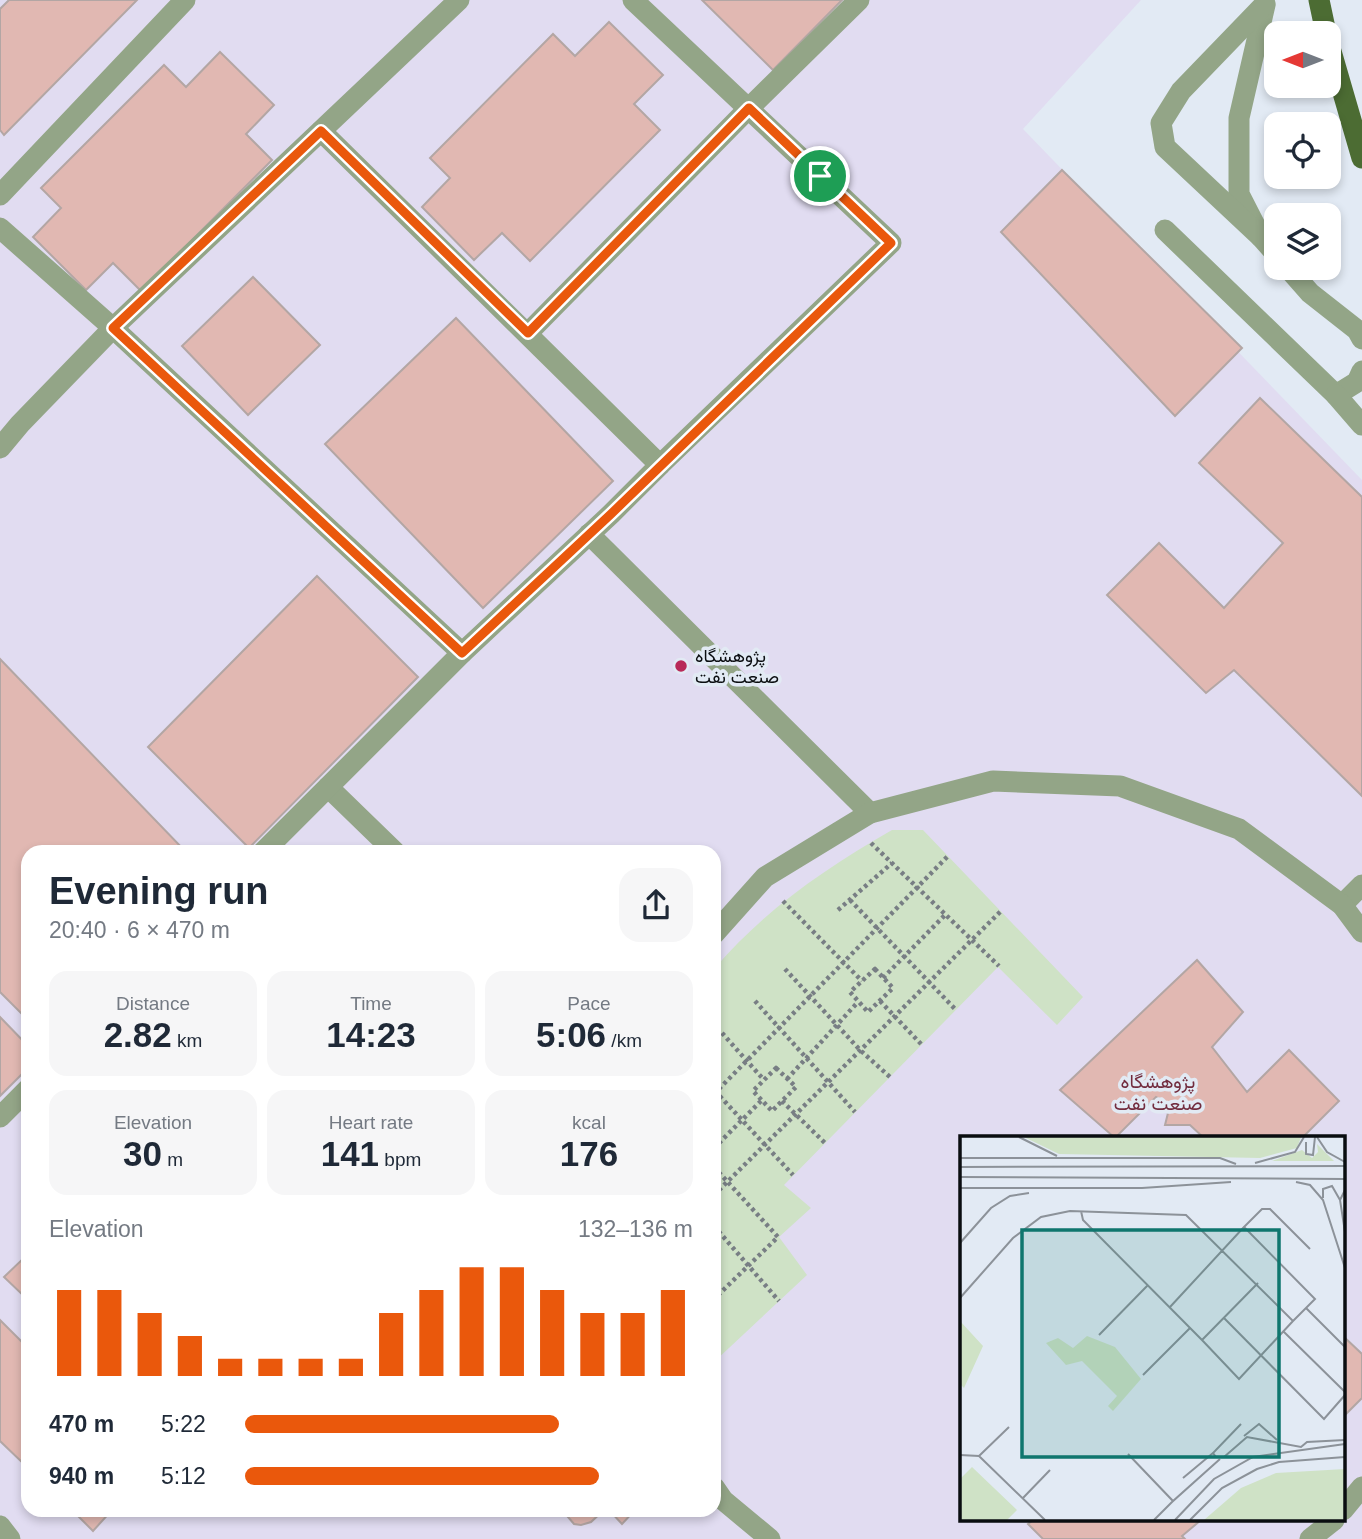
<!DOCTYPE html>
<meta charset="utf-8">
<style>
:root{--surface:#fff;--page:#f6f6f7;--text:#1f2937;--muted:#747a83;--accent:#ea580c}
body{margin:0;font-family:Arial,Vazirmatn,sans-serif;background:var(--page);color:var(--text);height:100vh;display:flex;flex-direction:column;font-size:26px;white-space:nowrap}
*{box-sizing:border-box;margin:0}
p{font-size:23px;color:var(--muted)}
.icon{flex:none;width:38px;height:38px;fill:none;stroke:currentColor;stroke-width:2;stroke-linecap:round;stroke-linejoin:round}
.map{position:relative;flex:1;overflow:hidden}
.sheet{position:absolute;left:21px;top:845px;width:700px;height:672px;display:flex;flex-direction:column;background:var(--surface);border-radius:21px;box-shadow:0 4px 10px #0003}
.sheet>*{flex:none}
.needle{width:46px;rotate:270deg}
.controls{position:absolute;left:1264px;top:21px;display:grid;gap:14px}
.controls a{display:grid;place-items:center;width:77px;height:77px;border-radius:14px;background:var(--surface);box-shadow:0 4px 10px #0003;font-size:35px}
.pin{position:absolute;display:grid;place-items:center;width:60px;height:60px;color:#fff;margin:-30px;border:4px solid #fff;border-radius:50%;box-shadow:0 2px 7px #0007}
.round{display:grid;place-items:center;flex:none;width:74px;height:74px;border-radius:21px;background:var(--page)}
.headline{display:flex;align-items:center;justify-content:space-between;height:119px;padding:0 28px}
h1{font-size:38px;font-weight:800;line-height:52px}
.figures{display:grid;grid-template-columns:repeat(3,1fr);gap:10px;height:119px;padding:7px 28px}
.figures div{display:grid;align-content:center;border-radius:18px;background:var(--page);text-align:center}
.figures b{font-size:35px;font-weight:800}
.figures small{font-size:19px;font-weight:400}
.figures p{font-size:19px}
.chart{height:196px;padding:14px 28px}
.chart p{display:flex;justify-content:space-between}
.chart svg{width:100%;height:126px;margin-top:7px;stroke:var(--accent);stroke-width:6}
ul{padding:0 28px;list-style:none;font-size:23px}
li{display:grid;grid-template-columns:112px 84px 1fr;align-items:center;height:52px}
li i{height:18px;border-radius:9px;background:var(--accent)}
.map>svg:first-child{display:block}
</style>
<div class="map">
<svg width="1362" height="1539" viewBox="0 0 1362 1539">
<rect width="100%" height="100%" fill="#e2eaf4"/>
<path fill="#e1dcf1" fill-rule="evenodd" d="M0,0H1141L1023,129L1362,480V1539H0ZM28,852H714V1510H28ZM961,1138H1343V1520H961Z"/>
<path fill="#cfe2c6" d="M892,830H923L1083,997L1057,1025L998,967L784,1185L811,1208L779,1237L807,1275L714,1362V969C767,908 823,870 892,830Z"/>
<g fill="#e1b8b2" stroke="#b3a6a4" stroke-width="2">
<path d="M9,0H137L4,135L0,130V9Z"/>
<path d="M702,0H842L773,70Z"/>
<path d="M609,22L663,75L634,104L660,130L530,261L502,233L474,260L422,207L450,178L430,158L553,34L575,56Z"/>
<path d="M220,52L274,105L246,134L272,160L141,291L113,263L86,290L33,237L61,208L41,188L164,65L186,87Z"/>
<path d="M1062,170L1242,348L1175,416L1001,232Z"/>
<path d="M253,277L320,345L248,415L182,346Z"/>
<path d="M456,318L613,481L483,608L325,444Z"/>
<path d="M1260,398L1362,497V796L1234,670L1206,693L1107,595L1159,543L1224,608L1283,543L1199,463Z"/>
<path d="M317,576L418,677L249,848L148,747Z"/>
<path d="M0,659L186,852H28V1020L0,992Z"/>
<path d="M1197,960L1243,1012L1212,1047L1247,1092L1289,1050L1339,1101L1302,1138H1204L1190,1125H1165L1170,1105L1156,1097L1115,1138L1060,1090Z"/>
<path d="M0,1017L28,1046V1068L0,1096Z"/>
<path d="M28,1254V1300L4,1277Z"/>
<path d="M0,1320L28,1348V1468L0,1441Z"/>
<path d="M1343,1336L1362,1354V1398L1343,1417Z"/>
<path d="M72,1510H112L93,1531Z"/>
<path d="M562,1510H604L591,1522L581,1525L574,1524Z"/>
<path d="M609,1510H635L622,1524Z"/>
<path d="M1033,1520H1201L1182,1536L1185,1539H1043L1028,1524Z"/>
</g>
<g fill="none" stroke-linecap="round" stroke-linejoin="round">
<g stroke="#787e84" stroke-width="4.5" stroke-dasharray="3.5 3.5" stroke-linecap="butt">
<path d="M871,843L999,966"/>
<path d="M850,900L956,1010"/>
<path d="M783,901L862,981"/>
<path d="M838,910L892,863"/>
<path d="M785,969L860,1050L890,1077"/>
<path d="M875,969L893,988L868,1012L850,992Z"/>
<path d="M883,978L945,915"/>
<path d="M755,1001L855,1112"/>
<path d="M880,1001L922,1045"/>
<path d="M722,1033L764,1080"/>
<path d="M776,1068L796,1087L772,1111L753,1091Z"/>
<path d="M787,1079L858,1002"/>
<path d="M715,1091L793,1175"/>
<path d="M714,1094L948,856"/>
<path d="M782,1101L825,1143"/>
<path d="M714,1148L762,1100"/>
<path d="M714,1167L778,1237L714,1299"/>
<path d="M714,1195L1001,911"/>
<path d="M714,1226L779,1301"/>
</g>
<g stroke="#93a587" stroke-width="21">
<path d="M633,0L891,243L660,465"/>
<path d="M1265,5L1239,118V194L1261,237L1276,254"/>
<path d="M0,195L185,0"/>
<path d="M0,228L113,328L462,653"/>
<path d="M1165,230L1336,395L1357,382L1362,371"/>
<path d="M1261,237L1165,147L1161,123L1181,91L1265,4"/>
<path d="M1288,268L1310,293L1357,330L1362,339"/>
<path d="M528,333L749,108L859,0"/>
<path d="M1336,395L1362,425"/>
<path d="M0,448L20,424L113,328L459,0"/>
<path d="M589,534L870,813"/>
<path d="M328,787L395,852"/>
<path d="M263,852L462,653L611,514L660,465L321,131"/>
<path d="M1342,905L1362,885"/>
<path d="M714,934L765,877L870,813L993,781L1120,786L1239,829L1342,905L1362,932"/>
<path d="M0,1117L28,1089"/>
<path d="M714,1487L723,1500L770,1539"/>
<path d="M1343,1510L1362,1487"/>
<path d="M0,1526L10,1539"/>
<path d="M1310,1539L1334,1520"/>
</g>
<g stroke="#4c6c33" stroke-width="21">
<path d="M1319,0L1326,33"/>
<path d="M1328,41L1362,158"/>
</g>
</g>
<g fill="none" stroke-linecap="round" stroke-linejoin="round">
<g stroke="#fff" stroke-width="14">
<path id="route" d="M749,108L891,243L611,514L462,653L113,328L321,131L528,333Z"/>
</g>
<use href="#route" stroke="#ea580c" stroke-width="9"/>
</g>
<circle fill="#b82958" stroke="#e2eaf4" stroke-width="2.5" cx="681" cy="666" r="7"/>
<g text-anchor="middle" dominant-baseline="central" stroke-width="7" stroke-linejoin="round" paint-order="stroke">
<g font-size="18" fill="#0a0d10" stroke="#e2eaf4" text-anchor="start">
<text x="695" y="656">پژوهشگاه<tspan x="695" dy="21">صنعت نفت</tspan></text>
</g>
<g font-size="19" fill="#722c3e" stroke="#e2eaf4">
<text x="1158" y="1081">پژوهشگاه<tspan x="1158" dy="22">صنعت نفت</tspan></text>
</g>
</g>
<g transform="translate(960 1136)">
<rect width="385" height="385" fill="#e2eaf4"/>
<path d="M64,1H341L337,12L300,22L99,18ZM357,8L374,25H312L342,14L352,22L358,16ZM0,185L23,210L4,252L0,248ZM127,200L155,211L181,243L153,275L148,270L157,260L122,225L106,229L86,207L98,202L113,212ZM12,331L57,374L47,384H0V343ZM385,333V384H244L281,352L316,337Z" fill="#cfe2c6"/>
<path fill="none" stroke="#8c9299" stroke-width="2" d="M59,1L97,20M357,1L367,16L385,26M346,6V18L353,19L355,1M0,22H260L276,28M295,27L335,16L344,1M0,31L385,30M0,41L385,43M336,46L350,49L363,64L385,132M0,52H182L271,46M385,54L380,64L385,96M363,62V53L372,50L380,64M121,75L123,84L242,204L298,147M0,107L31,72L50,60L69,57M0,162L53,102L81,81L110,75L226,79L333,185L279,243L242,204M210,171L284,91M346,172L385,211M264,182L364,283L385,259M333,185L355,163L284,91L302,73H310L350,113M323,195L385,256M139,199L188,149M183,239L230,192M281,288L253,317L256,321H264L287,301L341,311L347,306L385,304M284,300L299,288L317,304M168,318L213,365L260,323M0,319L19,320L85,384M19,320L49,291M223,342L253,317M62,363L90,334M194,384L213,365M215,384L254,343L293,321L385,308M230,384L262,352L297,333L319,326L385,321"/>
<path fill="#0f766e" fill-opacity="0.15" stroke="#0f766e" stroke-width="3.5" d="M62,94H319V321H62Z"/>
<rect width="385" height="385" fill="none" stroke="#0a0d10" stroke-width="3.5"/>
</g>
</svg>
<div class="controls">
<a><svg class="needle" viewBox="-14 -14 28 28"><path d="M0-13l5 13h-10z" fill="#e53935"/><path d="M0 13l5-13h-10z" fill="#747a83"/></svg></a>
<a><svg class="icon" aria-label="locate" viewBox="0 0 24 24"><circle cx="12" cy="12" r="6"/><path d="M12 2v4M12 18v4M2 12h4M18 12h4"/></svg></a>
<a><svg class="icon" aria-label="layers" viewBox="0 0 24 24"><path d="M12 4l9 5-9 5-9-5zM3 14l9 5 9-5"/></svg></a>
</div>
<div class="pin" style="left:820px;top:176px;background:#1e9e55"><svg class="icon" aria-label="arrive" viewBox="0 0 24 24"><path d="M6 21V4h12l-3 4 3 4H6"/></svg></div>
<section class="sheet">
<div class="headline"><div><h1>Evening run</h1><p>20:40 · 6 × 470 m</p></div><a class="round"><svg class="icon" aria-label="share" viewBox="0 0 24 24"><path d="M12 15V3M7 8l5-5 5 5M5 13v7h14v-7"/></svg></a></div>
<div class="figures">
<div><p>Distance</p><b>2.82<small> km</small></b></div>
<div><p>Time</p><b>14:23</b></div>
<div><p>Pace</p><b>5:06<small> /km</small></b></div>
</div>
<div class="figures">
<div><p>Elevation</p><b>30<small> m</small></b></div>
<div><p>Heart rate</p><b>141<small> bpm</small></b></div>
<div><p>kcal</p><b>176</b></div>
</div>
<div class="chart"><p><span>Elevation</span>132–136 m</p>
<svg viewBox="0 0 160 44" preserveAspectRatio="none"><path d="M5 44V14M15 44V14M25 44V22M35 44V30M45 44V38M55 44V38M65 44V38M75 44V38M85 44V22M95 44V14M105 44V6M115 44V6M125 44V14M135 44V22M145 44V22M155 44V14"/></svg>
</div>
<ul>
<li><b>470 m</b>5:22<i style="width:70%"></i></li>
<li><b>940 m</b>5:12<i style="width:79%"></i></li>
</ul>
</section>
</div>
